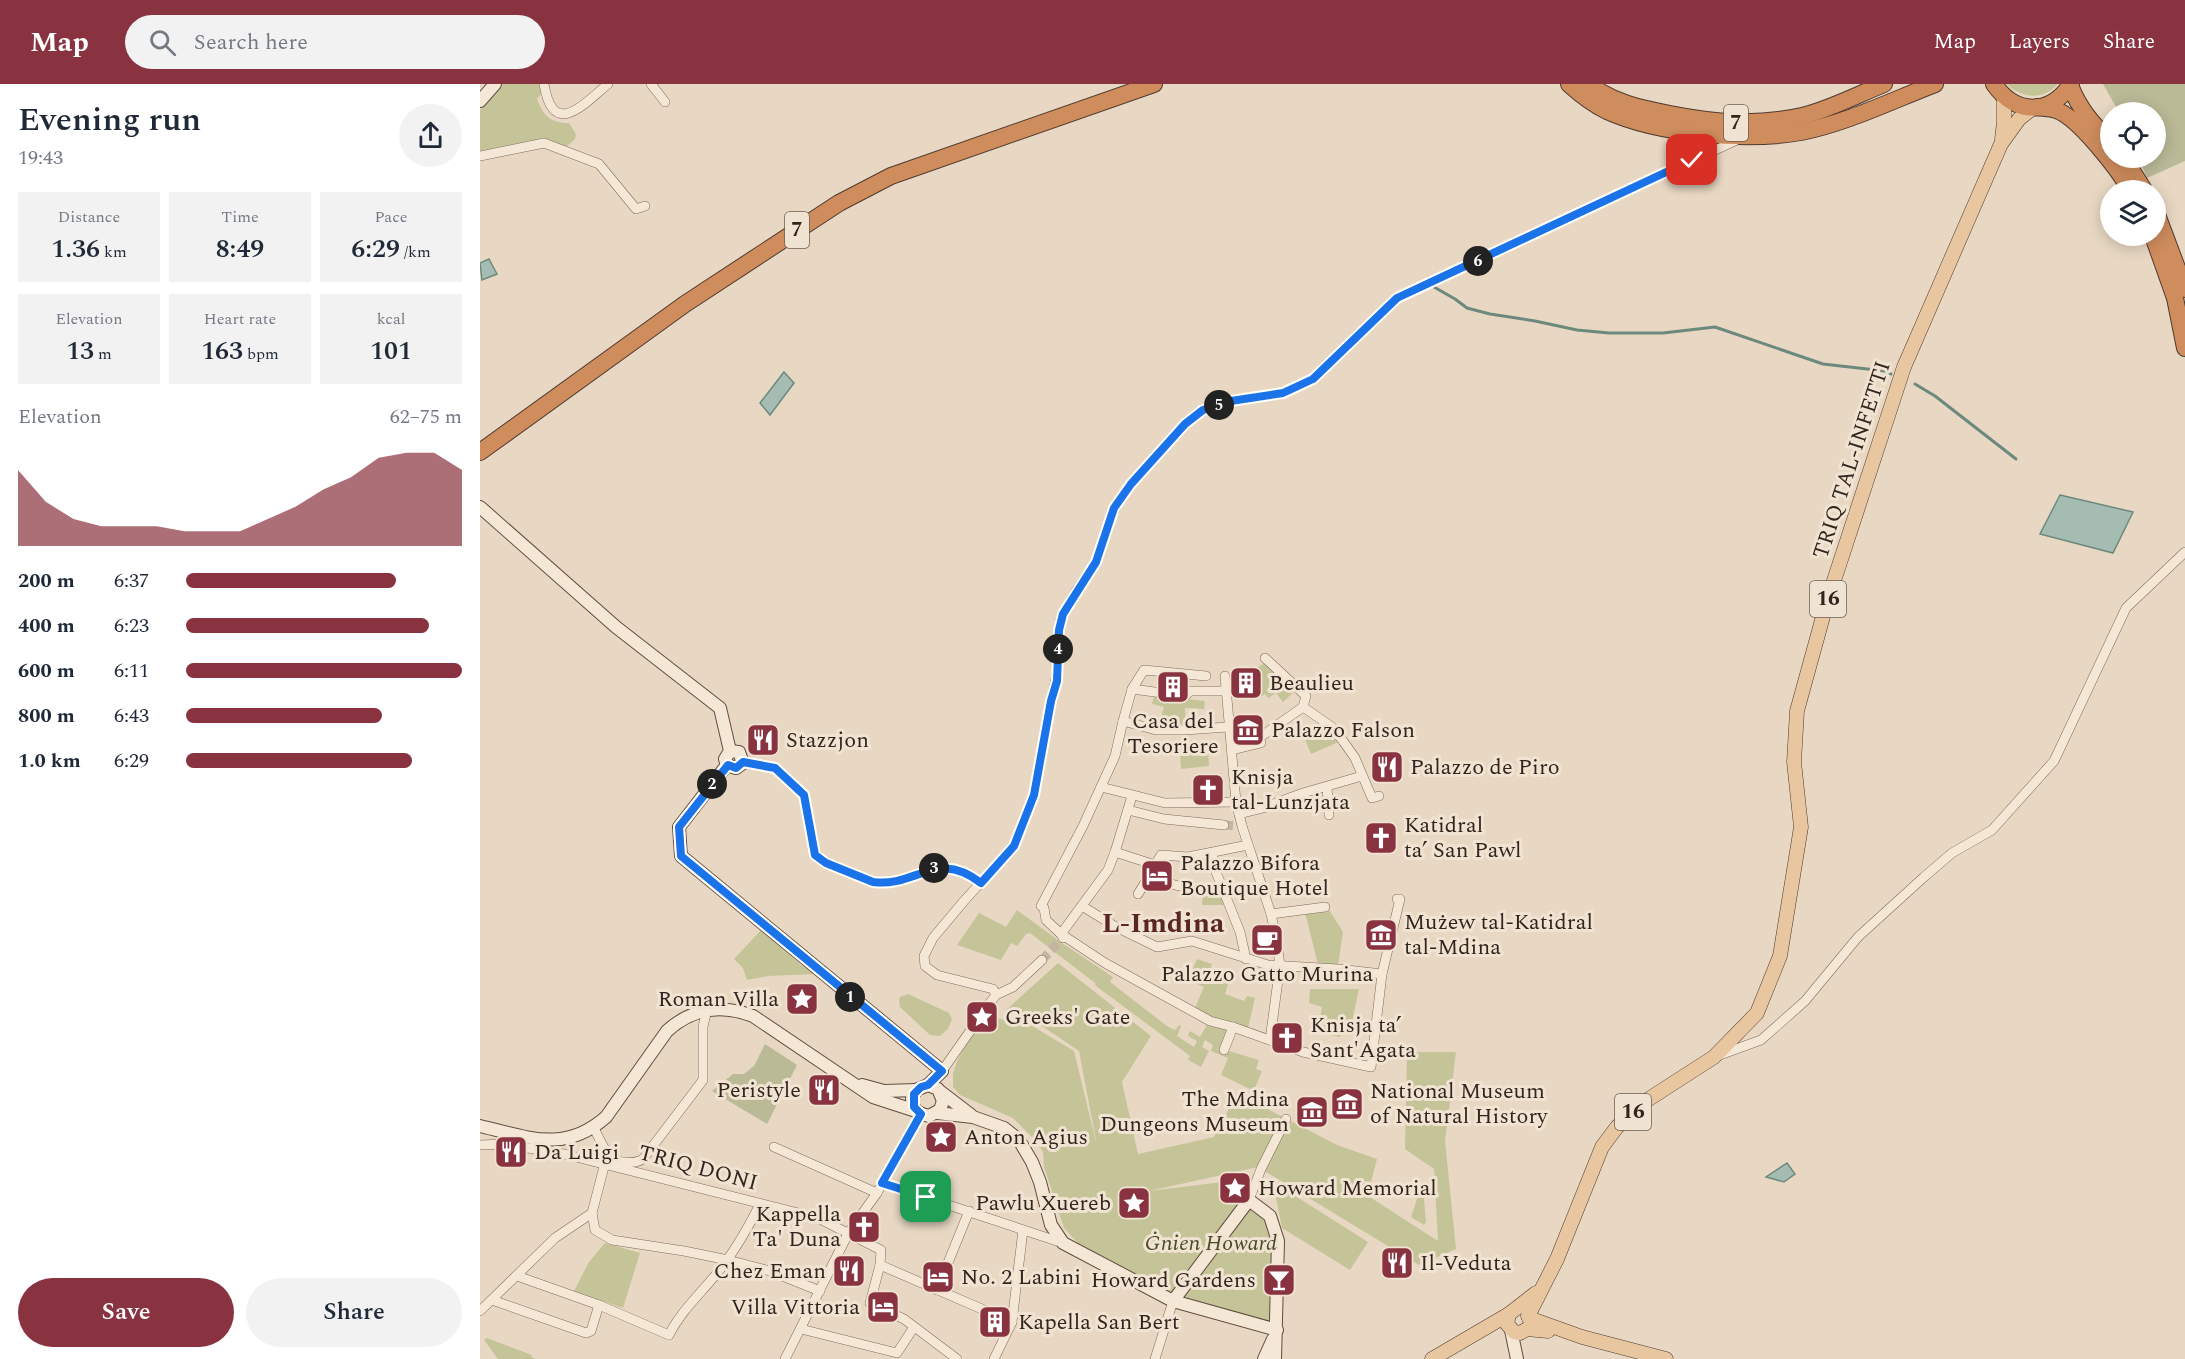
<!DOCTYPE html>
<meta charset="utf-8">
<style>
:root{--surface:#fff;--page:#f2f2f3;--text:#1f2937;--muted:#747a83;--accent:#893340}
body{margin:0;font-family:Spectral,serif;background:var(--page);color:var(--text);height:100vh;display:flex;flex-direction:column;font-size:22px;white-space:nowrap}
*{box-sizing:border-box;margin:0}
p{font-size:20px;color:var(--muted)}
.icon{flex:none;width:33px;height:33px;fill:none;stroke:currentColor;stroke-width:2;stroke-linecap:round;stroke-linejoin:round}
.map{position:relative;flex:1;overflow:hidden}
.details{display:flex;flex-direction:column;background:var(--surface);width:480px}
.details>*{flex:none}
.buttons{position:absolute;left:1620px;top:18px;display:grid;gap:12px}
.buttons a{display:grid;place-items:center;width:66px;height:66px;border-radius:50%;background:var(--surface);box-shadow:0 3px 15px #0003;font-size:30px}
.pin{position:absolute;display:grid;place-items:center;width:51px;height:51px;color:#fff;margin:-26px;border-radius:12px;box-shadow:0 3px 9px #0006}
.km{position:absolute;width:30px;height:30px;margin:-15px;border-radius:50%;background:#222;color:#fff;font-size:16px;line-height:30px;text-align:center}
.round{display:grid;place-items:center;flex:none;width:63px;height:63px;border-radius:32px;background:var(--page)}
.headline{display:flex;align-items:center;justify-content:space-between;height:102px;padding:0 18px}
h1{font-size:33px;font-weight:600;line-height:45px}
.figures{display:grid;grid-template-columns:repeat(3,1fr);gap:9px;height:102px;padding:6px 18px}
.figures div{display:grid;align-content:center;border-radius:0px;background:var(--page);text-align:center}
.figures b{font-size:26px;font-weight:600}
.figures small{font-size:16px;font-weight:400}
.figures p{font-size:16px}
.chart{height:168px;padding:12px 18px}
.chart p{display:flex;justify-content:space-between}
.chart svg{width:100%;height:108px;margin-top:6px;fill:var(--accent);opacity:.7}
.cta{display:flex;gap:12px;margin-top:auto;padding:12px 18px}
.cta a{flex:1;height:69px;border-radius:36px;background:var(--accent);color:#fff;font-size:24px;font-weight:600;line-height:69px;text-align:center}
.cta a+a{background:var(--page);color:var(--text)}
ul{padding:0 18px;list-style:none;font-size:20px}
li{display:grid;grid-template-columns:96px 72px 1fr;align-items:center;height:45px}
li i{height:15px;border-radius:8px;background:var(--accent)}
header{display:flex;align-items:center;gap:36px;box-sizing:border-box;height:84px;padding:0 30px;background:var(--accent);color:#fff}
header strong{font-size:28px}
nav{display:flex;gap:33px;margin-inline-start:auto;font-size:21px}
.search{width:420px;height:54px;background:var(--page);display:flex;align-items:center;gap:15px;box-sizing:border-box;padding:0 21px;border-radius:33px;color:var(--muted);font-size:22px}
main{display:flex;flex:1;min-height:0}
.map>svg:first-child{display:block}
</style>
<header>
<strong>Map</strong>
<div class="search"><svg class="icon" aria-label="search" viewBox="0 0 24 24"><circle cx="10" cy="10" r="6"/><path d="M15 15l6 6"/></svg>Search here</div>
<nav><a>Map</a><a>Layers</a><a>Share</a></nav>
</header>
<main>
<section class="details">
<div class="headline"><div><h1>Evening run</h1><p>19:43</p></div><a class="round"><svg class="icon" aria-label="share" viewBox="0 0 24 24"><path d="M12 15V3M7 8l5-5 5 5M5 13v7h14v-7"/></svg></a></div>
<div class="figures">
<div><p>Distance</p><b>1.36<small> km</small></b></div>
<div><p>Time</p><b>8:49</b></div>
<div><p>Pace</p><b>6:29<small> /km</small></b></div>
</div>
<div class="figures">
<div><p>Elevation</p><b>13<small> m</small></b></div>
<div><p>Heart rate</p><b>163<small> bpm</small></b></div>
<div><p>kcal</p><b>101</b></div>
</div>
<div class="chart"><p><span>Elevation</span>62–75 m</p>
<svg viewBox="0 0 160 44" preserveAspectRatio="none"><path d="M0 44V13L10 26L20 33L30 36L40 36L50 36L60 38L70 38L80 38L90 33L100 28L110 21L120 16L130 8L140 6L150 6L160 13V44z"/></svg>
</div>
<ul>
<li><b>200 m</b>6:37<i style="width:76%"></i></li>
<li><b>400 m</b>6:23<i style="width:88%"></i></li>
<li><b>600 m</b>6:11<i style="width:100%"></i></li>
<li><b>800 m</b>6:43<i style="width:71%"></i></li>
<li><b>1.0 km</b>6:29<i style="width:82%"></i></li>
</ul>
<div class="cta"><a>Save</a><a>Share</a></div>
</section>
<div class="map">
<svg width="1705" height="1275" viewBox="0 0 1705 1275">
<rect width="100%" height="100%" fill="#e8d8c3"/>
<g fill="#c5c499">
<path d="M22,0H60L61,10L57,15C63,32 71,39 89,39L96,50L95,55L85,64L64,54L0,67V26Z"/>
<path d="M1526,0H1578C1563,17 1542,14 1526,0Z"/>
<path d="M786,578L816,606L803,618L796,609L788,614L785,610L780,613L775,592V585Z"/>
<path d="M674,612L725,617L724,625L705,624L706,643L678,642L684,623L672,620Z"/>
<path d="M847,643L861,657L831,670L824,653Z"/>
<path d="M728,665L729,682L701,685L700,668Z"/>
<path d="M723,809L741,810L745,821H722Z"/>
<path d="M848,824L863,848L858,883L838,881L825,828Z"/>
<path d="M537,826L582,859L633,893L630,898L687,942L695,946L699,941L701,942L697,952L714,963L717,957L708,952L710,947L720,953L728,939L749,944L742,965L779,976L776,985L782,987L774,1007L741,991L748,974L731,967L733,961L725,956L722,963L729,967L721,983L708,976L710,972L616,902L615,899L550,849L546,850L537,862L531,859L521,876L477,861L499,829L526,843Z"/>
<path d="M281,846L321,881L337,890L288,892L267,896L263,884L254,875Z"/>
<path d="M717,875L732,880L729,889L749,897L745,910L764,917L767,912L775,914L768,944L729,933L714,926L724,903L708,896Z"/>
<path d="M578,879L671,952L642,998L658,1070L734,1053L757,1009L857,1061L897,1075L891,1098L885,1097L882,1108L958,1157L954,1085L925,1065L927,968H976L965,1057L976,1165L939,1181L778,1083L669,1107L767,1095L794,1156V1242L691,1209L598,1159L584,1144L564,1083L563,1068L555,1056L533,1034L480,1011L473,1003V990L477,977L495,945L491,941L493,930L549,940L594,967L617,1062L599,967L550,934L526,926Z"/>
<path d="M830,905H879L871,943L863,941L860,953L842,949L845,937L840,935L842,923L829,919Z"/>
<path d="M428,910L469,929L472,935L468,945L460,952L450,951L420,923L419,916L420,913Z"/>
<path d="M793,1098L888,1158L870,1186L802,1144Z"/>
<path d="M941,1103H943L946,1138L944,1141L931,1133Z"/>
<path d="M125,1159L160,1169L143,1224L94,1207L109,1178Z"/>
<path d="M7,1254L52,1271L51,1273L56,1275H18L4,1256Z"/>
</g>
<g fill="#bbba97">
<path d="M1623,0H1705V77L1667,94L1659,74H1676V28H1639Z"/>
<path d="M285,960L317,981L287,1040L232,1007L253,990H264L274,982Z"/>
</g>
<g fill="#a5bcb2" stroke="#6d897e" stroke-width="1.5">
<path d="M9,175L17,190L2,196L0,179Z"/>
<path d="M304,288L314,299L290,331L280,319Z"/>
<path d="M1580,411L1653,428L1633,469L1560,450Z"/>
<path d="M1307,1079L1315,1090L1304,1098L1286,1093Z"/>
</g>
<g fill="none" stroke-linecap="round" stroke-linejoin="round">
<g stroke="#6d897e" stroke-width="3">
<path d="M954,203L975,215L987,224L1010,230L1055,237L1097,246L1129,249H1183L1235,243L1343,280L1405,287L1411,290"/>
<path d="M1435,300L1455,312L1536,375"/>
</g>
<g stroke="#c4b4a2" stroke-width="9" stroke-dasharray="9 4.5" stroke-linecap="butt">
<path d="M744,741L756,742"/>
<path d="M562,876L580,857"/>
<path d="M493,943L509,920"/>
</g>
<g stroke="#816a5c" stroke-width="10">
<g id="street">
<path d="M64,0C73,55 103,21 128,0"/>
<path d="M171,0L185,18"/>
<path d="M0,72L64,59L119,80L156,125L165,122"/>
<path d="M1212,77C1217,68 1224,57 1214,50"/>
<path d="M785,574L826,612L823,623L852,643L863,657L875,674L892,714L899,712"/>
<path d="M745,592L756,718L762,742L791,830L796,853L800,881L790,956"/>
<path d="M652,605L705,612L710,607H746"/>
<path d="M643,637L676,646H704L748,643"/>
<path d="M752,666L781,659L779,654L823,623"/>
<path d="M263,679L295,684L324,711L335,770L346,779L393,798C436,804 456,765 501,799"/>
<path d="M621,703L685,719L756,718"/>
<path d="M847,703L849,731"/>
<path d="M648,726L684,735L744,741"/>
<path d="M759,730L783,724L823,709L882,692"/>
<path d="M635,768L675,781L681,771L708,773L768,761"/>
<path d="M732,769L734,783L760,848L766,875"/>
<path d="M668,794L707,804"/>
<path d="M658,810L671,789"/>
<path d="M602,822L636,843L677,863L712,857L788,881L858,885L902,890"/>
<path d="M791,830L845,823"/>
<path d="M581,850L566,836L564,824L561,822L603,742L635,672L643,637L652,605L664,586L726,592"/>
<path d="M584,852L625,879L730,937L753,943L823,968L891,983L902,890L920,815H917"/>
<path d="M583,854L584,852L581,850L628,786L635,768L652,712"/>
<path d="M516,911L513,905L457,891L445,882L444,872L453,854L484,817L534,762L554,711L557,696L571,617L578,585L580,537L596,507L616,478L629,437L637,420L651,400L705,340L723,326L751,317L803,309L833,295L917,214L1259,55"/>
<path d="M516,911L533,903L562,876"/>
<path d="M509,920L516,911"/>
<path d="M744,966L753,943"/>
<path d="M1237,972L1281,956L1325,917L1378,853L1444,793L1472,769L1512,746L1574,677L1646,524L1705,468"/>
<path d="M462,987L493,943"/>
<path d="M114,1044C118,1052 124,1067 131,1073C139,1080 155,1080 163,1075L223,996V943L227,925"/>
<path d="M0,1061L24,1060L84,1070L338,1134L401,1166L400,1181L390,1219L424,1235L477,1275"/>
<path d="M294,1063L397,1109"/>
<path d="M402,1099L583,1159"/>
<path d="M769,1116L781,1085L806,1035"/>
<path d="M112,1129L115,1146L132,1156L204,1167L248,1176L290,1187L340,1207"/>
<path d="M400,1181L532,1238"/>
<path d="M37,1192L119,1221L189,1251C201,1227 221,1209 238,1188C255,1167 268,1144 280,1120"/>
<path d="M457,1206L489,1127"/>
<path d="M12,1216L106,1249L111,1247L119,1221"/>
<path d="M0,1227L75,1154L112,1129L125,1079"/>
<path d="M321,1245L417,1269L434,1243"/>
<path d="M305,1275L369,1148L397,1109L441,1030"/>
<path d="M514,1275L532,1238L543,1146"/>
<path d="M675,1275L693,1217"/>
</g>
</g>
<g stroke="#624c3f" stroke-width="14">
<g id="secondary">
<path d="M0,17L15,0"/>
<path d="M0,423L136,543L240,624L250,667L245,675L247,681"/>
<path d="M247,681L199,743L201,772L462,987"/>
<path d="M247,681L256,684L263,679L259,668L250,667"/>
<path d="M382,1001L404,1007L436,1006"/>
<path d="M448,1001L458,1005L463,1017L460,1026L449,1032C439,1030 432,1026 432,1014L436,1006L448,1001L462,987"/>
<path d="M461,1008L491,1031"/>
<path d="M457,1029L493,1033L524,1044L539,1056L552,1078L560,1098L571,1141L583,1159L693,1217L797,1246"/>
<path d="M0,1042C48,1053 84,1070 126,1033L187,947C212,924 242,920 273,932L393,1013L436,1027"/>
<path d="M693,1217L769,1116L790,1132L798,1157L795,1275"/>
<path d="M1031,1246L1037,1275"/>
<path d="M784,1275L793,1255"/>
</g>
</g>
<g stroke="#4f3a30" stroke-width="15">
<g id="primary">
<path d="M1522,55L1524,38V13"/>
<path d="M1029,1230L1027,1240L1034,1248L1040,1249L1047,1245L1068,1247"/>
<path d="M1048,1232L1077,1175L1122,1063L1137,1043L1161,1020L1234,973L1277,929L1300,872L1321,743L1314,678L1317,627L1347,518L1424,283L1521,60L1539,35L1553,24"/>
<path d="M1049,1234L1102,1253L1186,1275"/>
<path d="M952,1275L1029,1230L1056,1209"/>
</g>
</g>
<g stroke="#4f3a30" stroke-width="18">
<g id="highway">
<path d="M1089,0C1100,10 1113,20 1127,27C1178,50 1265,58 1321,48C1366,39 1411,17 1455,0"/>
<path d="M1108,0C1135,19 1158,24 1190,30C1235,39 1277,42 1322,32C1348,26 1379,10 1404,0"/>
<path d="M1514,0C1535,31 1570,32 1591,0"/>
<path d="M1590,1C1599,25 1613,40 1630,58"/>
<path d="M1557,23C1563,24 1571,24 1576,26C1598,33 1639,86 1650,106"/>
<path d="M1644,74L1664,106"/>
<path d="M1676,128L1705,205"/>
<path d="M1673,152L1695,214L1705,264"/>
<path d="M0,368L205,220L359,119L411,92L674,0"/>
</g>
</g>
<use href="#street" stroke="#f4e7d5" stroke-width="9"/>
<use href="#secondary" stroke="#f4e7d5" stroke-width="12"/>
<use href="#primary" stroke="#e8c69f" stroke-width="14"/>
<use href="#highway" stroke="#cf8c5d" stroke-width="16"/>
</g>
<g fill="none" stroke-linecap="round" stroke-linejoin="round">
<g stroke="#fff" stroke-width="12">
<path id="route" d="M446,1113L402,1099L441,1030L434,1023V1010L441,1003L448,1001L462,987L201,772L199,743L248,681L256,684L263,678L295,684L324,711L335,771L346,779L393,798C436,804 456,764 501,799L534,762L554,711L571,617L577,597L579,546L583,530L616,478L634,424L651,400L705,340L723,326L751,317L803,309L833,295L917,214L1212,76"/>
</g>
<use href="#route" stroke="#1a73e8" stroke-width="8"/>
</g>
<defs>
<g id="building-square" transform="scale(1.725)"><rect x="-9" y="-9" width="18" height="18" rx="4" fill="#893340" stroke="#f1e3d2"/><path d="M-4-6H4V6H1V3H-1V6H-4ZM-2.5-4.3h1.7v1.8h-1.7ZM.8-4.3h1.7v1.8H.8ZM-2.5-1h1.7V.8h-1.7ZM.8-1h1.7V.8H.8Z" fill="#fff"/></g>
<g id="museum-square" transform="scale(1.725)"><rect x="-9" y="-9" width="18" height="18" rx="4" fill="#893340" stroke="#f1e3d2"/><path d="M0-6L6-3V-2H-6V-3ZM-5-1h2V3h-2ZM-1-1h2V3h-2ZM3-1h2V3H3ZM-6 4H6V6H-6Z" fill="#fff"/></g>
<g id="restaurant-square" transform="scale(1.725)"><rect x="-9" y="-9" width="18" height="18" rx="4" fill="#893340" stroke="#f1e3d2"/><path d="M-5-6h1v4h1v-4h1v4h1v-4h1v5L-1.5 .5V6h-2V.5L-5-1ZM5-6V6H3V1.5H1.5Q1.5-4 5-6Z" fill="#fff"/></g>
<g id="church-square" transform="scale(1.725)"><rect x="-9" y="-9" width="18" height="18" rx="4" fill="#893340" stroke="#f1e3d2"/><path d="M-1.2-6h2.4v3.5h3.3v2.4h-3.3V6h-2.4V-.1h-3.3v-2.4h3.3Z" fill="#fff"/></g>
<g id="hotel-square" transform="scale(1.725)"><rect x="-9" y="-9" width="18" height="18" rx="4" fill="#893340" stroke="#f1e3d2"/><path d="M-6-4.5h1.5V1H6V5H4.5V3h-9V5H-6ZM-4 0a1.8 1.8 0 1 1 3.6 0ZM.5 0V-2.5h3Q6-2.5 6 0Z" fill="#fff"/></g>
<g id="cafe-square" transform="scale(1.725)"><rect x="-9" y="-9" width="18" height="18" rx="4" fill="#893340" stroke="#f1e3d2"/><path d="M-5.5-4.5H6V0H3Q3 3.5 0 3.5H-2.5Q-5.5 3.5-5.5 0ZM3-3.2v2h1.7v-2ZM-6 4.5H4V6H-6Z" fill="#fff"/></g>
<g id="sight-square" transform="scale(1.725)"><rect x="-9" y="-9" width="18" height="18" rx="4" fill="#893340" stroke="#f1e3d2"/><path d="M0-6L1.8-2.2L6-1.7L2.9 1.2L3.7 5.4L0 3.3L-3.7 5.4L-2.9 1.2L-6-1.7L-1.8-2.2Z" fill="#fff"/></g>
<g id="bar-square" transform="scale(1.725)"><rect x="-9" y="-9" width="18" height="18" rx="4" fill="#893340" stroke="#f1e3d2"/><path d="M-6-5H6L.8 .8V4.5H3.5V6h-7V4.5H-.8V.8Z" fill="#fff"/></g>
</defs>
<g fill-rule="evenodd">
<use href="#building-square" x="766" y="599"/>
<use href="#building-square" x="693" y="603"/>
<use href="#museum-square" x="768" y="646"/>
<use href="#restaurant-square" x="283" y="656"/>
<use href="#restaurant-square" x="907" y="683"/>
<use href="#church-square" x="728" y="706"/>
<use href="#church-square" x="901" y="754"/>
<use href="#hotel-square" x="677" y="792"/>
<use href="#museum-square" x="901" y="851"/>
<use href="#cafe-square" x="787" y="856"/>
<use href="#sight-square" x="322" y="915"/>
<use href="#sight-square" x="502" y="933"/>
<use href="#church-square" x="807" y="954"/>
<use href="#restaurant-square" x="344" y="1006"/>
<use href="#museum-square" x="867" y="1020"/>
<use href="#museum-square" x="832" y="1028"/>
<use href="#sight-square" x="461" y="1053"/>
<use href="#restaurant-square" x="31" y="1068"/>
<use href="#sight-square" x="755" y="1104"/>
<use href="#sight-square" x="654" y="1119"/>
<use href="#church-square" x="384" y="1143"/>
<use href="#restaurant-square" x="917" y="1179"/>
<use href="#restaurant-square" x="369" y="1187"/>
<use href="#hotel-square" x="458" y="1193"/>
<use href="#bar-square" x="799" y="1196"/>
<use href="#hotel-square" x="403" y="1223"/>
<use href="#building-square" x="515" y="1238"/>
</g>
<g text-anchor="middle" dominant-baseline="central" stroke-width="6" stroke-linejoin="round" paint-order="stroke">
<g fill="#f1e3d2" stroke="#6b5e54" stroke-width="1.5">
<rect x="1244" y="21" width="24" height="36" rx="4.5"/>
<rect x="305" y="128" width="24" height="36" rx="4.5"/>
<rect x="1330" y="497" width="36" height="36" rx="4.5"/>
<rect x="1135" y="1010" width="36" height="36" rx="4.5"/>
</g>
<g font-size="21" font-weight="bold" fill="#32251e">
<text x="1256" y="39">7</text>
<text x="317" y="146">7</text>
<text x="1348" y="515">16</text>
<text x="1153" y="1028">16</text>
</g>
<g font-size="22" fill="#32251e" stroke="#f1e3d2">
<text transform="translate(1372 376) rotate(-72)">TRIQ TAL-INFETTI</text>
<text transform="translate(218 1084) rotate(15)">TRIQ DONI</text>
</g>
<g font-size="22" fill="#32251e" stroke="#f1e3d2" text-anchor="start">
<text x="789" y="599">Beaulieu</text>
<text x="693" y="637" text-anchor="middle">Casa del<tspan x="693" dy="25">Tesoriere</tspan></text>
<text x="791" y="646">Palazzo Falson</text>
<text x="306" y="656">Stazzjon</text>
<text x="930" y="683">Palazzo de Piro</text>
<text x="751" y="693">Knisja<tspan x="751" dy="25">tal-Lunzjata</tspan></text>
<text x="924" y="741">Katidral<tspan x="924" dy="25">ta’ San Pawl</tspan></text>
<text x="700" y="779">Palazzo Bifora<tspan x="700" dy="25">Boutique Hotel</tspan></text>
<text x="924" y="838">Mużew tal-Katidral<tspan x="924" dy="25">tal-Mdina</tspan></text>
<text x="787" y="890" text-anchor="middle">Palazzo Gatto Murina</text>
<text x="299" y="915" text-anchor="end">Roman Villa</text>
<text x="525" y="933">Greeks' Gate</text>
<text x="830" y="941">Knisja ta’<tspan x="830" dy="25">Sant'Agata</tspan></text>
<text x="321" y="1006" text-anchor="end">Peristyle</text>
<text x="890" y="1007">National Museum<tspan x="890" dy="25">of Natural History</tspan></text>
<text x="809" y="1015" text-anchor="end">The Mdina<tspan x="809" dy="25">Dungeons Museum</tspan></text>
<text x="484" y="1053">Anton Agius</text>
<text x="54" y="1068">Da Luigi</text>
<text x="778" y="1104">Howard Memorial</text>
<text x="631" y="1119" text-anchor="end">Pawlu Xuereb</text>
<text x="361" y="1130" text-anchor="end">Kappella<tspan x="361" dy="25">Ta' Duna</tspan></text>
<text x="940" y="1179">Il-Veduta</text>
<text x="346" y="1187" text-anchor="end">Chez Eman</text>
<text x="481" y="1193">No. 2 Labini</text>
<text x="776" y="1196" text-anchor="end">Howard Gardens</text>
<text x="380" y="1223" text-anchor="end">Villa Vittoria</text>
<text x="538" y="1238">Kapella San Bert</text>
</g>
<g font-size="22" font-style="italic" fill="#494c27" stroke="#f1e3d2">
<text x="731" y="1159">Ġnien Howard</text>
</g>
<g font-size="28" font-weight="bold" fill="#5a2623" stroke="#f1e3d2">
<text x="683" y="839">L-Imdina</text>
</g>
</g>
</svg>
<div class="buttons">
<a><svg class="icon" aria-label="locate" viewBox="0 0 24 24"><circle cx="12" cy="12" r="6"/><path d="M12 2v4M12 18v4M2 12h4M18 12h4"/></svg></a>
<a><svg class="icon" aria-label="layers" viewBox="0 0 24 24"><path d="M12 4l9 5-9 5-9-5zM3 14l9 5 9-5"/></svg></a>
</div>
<div class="pin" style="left:446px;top:1113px;background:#1e9e55"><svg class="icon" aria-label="arrive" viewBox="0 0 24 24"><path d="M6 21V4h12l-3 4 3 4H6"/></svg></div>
<div class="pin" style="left:1212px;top:76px;background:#d93025"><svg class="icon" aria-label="check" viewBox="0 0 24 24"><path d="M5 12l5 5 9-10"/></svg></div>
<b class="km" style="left:370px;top:913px">1</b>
<b class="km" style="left:232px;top:700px">2</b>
<b class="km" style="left:454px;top:784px">3</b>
<b class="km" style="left:578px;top:565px">4</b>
<b class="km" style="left:739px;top:321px">5</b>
<b class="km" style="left:998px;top:177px">6</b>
</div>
</main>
